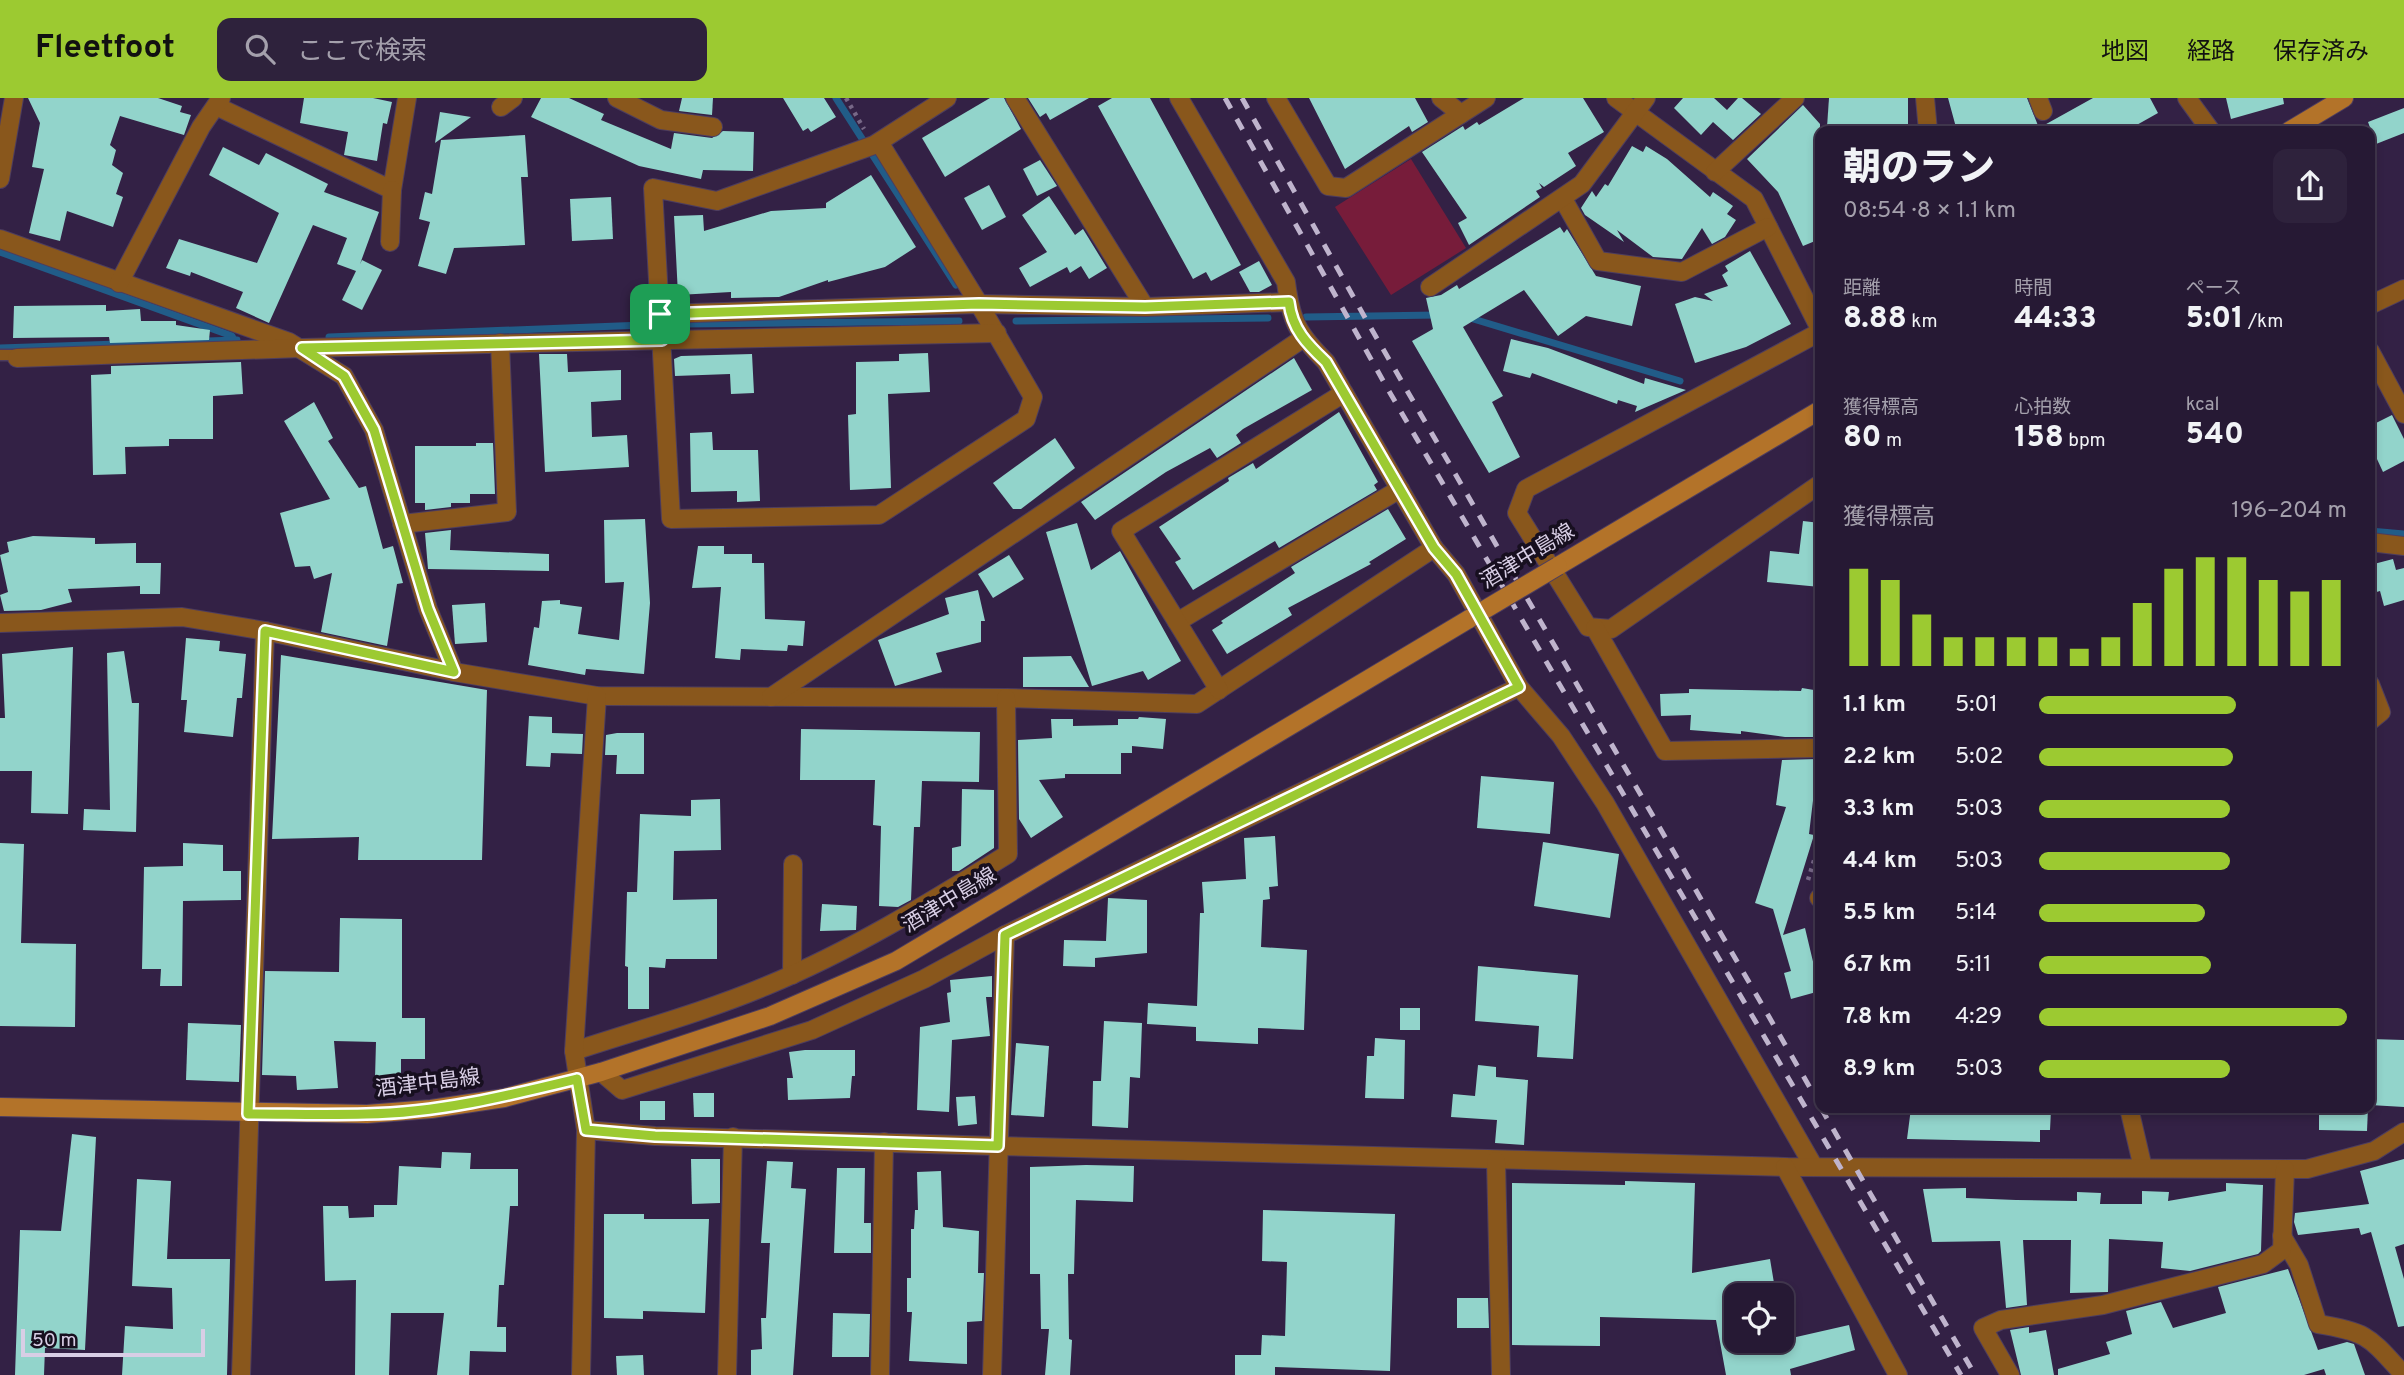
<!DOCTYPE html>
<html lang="ja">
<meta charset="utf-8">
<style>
:root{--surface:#261934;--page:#2e223c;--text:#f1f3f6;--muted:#a4a0ac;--line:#42384f;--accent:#9cca31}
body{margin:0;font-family:Overpass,"Noto Sans JP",sans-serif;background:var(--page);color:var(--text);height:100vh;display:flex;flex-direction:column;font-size:26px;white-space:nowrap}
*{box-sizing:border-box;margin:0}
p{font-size:23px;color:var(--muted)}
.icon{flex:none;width:38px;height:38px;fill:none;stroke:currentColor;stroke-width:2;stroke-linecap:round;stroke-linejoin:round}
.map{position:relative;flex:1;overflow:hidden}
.drawer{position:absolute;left:1815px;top:28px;width:560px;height:987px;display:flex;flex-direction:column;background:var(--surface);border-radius:14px;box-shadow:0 4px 10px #0003,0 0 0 2px var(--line)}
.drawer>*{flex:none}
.buttons{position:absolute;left:1724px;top:1185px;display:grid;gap:14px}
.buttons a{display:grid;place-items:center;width:70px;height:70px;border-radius:14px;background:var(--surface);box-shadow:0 4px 10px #0003,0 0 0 2px var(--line);font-size:35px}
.scale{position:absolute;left:21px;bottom:18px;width:184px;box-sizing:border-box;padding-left:7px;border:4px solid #d8cee5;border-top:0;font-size:19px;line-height:24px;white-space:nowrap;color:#d8cee5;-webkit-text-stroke:5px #170f1f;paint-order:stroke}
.pin{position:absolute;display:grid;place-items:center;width:60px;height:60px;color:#fff;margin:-30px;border-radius:14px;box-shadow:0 4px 10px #0006}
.round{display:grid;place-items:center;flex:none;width:74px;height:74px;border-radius:14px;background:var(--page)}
.headline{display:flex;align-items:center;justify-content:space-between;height:119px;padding:0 28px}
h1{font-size:38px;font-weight:800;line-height:52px}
.stats{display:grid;grid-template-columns:repeat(3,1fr);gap:10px;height:119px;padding:7px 28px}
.stats div{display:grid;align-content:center}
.stats b{font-size:30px;font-weight:800}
.stats small{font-size:19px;font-weight:400}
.stats p{font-size:19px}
.chart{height:196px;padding:14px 28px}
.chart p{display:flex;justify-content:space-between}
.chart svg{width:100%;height:126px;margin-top:7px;stroke:var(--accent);stroke-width:6}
ul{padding:0 28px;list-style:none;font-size:23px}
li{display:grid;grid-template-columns:112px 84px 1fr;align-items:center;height:52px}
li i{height:18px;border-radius:9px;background:var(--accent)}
header{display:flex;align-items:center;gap:42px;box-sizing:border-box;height:98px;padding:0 35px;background:var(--accent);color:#111}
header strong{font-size:33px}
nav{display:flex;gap:38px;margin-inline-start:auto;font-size:24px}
.search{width:490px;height:63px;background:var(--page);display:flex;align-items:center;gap:18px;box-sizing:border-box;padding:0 24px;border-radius:14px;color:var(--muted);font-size:26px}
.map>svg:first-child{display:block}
</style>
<header>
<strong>Fleetfoot</strong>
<div class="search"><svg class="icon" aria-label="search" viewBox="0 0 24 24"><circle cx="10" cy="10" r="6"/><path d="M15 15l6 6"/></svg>ここで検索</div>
<nav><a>地図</a><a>経路</a><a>保存済み</a></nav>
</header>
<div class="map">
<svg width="2404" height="1277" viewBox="0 0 2404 1277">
<rect width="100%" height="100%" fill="#332145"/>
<path fill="#771c3a" d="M1411,61L1466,150L1391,197L1335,109Z"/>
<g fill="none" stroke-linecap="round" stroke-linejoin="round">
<g stroke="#215c88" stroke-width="7">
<path d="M836,0L956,187"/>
<path d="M0,154L232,238L234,242"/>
<path d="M1306,219L1437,217"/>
<path d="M1470,220L1680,283"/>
<path d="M1016,223L1268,220"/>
<path d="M684,226L959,223"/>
<path d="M329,239L644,227"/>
<path d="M0,250L237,242"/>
<path d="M2370,433L2404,436"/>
</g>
</g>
<g fill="#92d4cb">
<path d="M28,0H158L182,8L180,14L191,17L184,37L120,18L110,47L116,52L112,67L123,75L116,96L123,99L113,129L67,113L60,143L29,135L44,71L32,69L40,25Z"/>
<path d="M304,0H373L392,4L387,26L383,25L377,63L344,57L348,34L300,25Z"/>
<path d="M541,0H569L604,16L601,22L671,51L674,35L712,40L723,33L754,34L753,73L703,72L701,81L639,68L531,19Z"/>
<path d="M682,0H713L712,17L679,13Z"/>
<path d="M783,0H824L836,19L811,34L808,30L803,33Z"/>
<path d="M990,0H1004L1021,31L945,79L922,40Z"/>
<path d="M1028,0H1089L1050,22L1046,15L1040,19Z"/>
<path d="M1112,0H1150L1241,167L1211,183L1206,174L1193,181L1098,8Z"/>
<path d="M1309,0H1415L1428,24L1412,34L1409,28L1345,71Z"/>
<path d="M1524,0H1583L1604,34L1568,55L1576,68L1544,89L1539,85L1542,90L1536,93L1540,99L1469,147L1458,125L1467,120L1422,54L1463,28L1465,32L1477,24L1479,27Z"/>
<path d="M1683,0H1714L1727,12L1738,0H1742L1761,16L1733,42L1713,24L1701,37L1674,10Z"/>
<path d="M1829,0H1908V30L1827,29Z"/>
<path d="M1948,0H2027L2039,30L2093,0H2150L2158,15L2126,33H1957Z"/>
<path d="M2226,0H2283L2284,6L2231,21Z"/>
<path d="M1803,7L1820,26V141L1803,148L1778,94L1747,61Z"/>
<path d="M2404,10V35L2376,46L2368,24Z"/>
<path d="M440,14L471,19L435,45Z"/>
<path d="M525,37L528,79H521L525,147L454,150L446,176L418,168L430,124L419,121L425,94L432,96L441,42Z"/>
<path d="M1632,48L1643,54L1646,48L1667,61L1710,99L1713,94L1733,108L1727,116L1736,122L1725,139L1712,146L1702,130L1682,161L1653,159L1617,132L1624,144L1585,117L1581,110L1592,93L1596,99L1605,86L1608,88Z"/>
<path d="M223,49L259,67L266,55L328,86L324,94L379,114L360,166L362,162L382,172L362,212L342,202L356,173L337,166L347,140L313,127L269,225L236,210L243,194L191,174L190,178L166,170L179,141L257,165L279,115L209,77Z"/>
<path d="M1040,62L1057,88L1037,98L1023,71Z"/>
<path d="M871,77L916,149L885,169L828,184V182L779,199L731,200V194L678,197L674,118L703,117L704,133L771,113L826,110V105Z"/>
<path d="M989,87L1006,119L982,132L964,100Z"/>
<path d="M1049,98L1075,137L1083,131L1107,170L1089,181L1081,168L1070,175L1067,169L1030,189L1019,170L1047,154L1022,117Z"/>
<path d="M611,99L613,141L572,143L570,101Z"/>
<path d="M1560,129L1564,135L1567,131L1596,178L1641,188L1632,228L1586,218L1558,238L1524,192L1463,229L1503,298L1492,304L1520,359L1489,375L1412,243L1433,231L1426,200L1441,197L1457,187L1459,191Z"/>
<path d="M1750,153L1791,226L1746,249L1695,265L1675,206L1695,199L1713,203L1704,196L1728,188L1722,177L1728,173L1725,168Z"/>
<path d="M1259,163L1272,187L1259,194H1250L1239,174Z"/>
<path d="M106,207V213L140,211L141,223H176V227L210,232L209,242L110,245L109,239L13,240L14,208Z"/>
<path d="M1511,241L1548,250L1644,286L1645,280L1686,292L1635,314L1637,308L1618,302L1617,306L1532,275L1530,280L1503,273Z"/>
<path d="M928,255L930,294L888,296L891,390L850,392L848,317L856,316V264L899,263V256Z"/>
<path d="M539,256H567L568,274L621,272V302L591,304L592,339L627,337L629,369L545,374Z"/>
<path d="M752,256L754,295L731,296L730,276L675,278L674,261L681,258Z"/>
<path d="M1294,260L1312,292L1243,331L1236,337L1241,345L1217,360L1210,350L1166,374L1095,422L1081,404Z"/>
<path d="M241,264L243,296L213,298V341H169V348L125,349L126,376L93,377L91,277L111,276V268Z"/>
<path d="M314,304L333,340L328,343L359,390L366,388L383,451L393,448L403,485L397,486L387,548L321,534L332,475L314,481L310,468L295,469L280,415L330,401L284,323Z"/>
<path d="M1339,314L1378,384L1374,387L1377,392L1279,450L1275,443L1193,492L1175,464L1181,461L1159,429L1229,383L1228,380L1253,365L1256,371Z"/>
<path d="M2392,317L2404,341V363L2383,374L2370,346V328Z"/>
<path d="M712,334L713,352H758L760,403L737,404V393L691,394L690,335Z"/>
<path d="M1055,340L1075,370L1021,411H1013L993,385Z"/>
<path d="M476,345H493L495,396H470V405H451V409L425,412V405H415V348H476Z"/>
<path d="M1388,411L1406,441L1369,464L1371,466L1288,510L1292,517L1227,556L1212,532L1223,525L1221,523L1295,475L1291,469Z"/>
<path d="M645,421L650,505L644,576L586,571L585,577L528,567L534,529L539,530L542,503L560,502V506L582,509L578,536L619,542L624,484L605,485L604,422Z"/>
<path d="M1803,423L1820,425V489L1767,484L1770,453L1799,456Z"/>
<path d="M1077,425L1091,472L1120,453L1181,563L1148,582L1143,573L1092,588L1046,434Z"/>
<path d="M451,432L450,452L549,456V473L428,471L425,435Z"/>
<path d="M33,438L95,440V446L136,445V465H161L160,496H140V488L68,491L72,504L41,512L4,513L0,497L8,494L0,457L9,454L7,444Z"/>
<path d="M698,448H724V456H752V465H764L765,521L805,523L803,548L788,547L787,553L741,551L740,562L715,560L721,489L692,490Z"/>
<path d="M1009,457L1024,481L993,500L978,476Z"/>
<path d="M2393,461L2396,472L2404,470V502L2384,508L2380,493L2373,495L2370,467Z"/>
<path d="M978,492L985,523H981V544L936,555L942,574L895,588L878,542L949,516L945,500Z"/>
<path d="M485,505L487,544L455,546L452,507Z"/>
<path d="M186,540L220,543L219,553L246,556L242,600H237L233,639L184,634L187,602H181Z"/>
<path d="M73,549L68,716L31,715L32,673H0V620H5L2,556Z"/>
<path d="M124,553L132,605H139L136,734L83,732L84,711L110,712L107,555Z"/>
<path d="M281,557L487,592L482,762H358L359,739L272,741Z"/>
<path d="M1071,558L1089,589H1023V559Z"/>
<path d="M1802,590L1820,593V639H1785L1741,633V636L1690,632L1691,617L1661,618L1660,596L1689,595V591L1801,593Z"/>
<path d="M529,618L552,619V635L583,636L582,656L551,655L550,669L526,668Z"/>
<path d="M1139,619L1166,621L1163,651L1132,648V655H1121V676H1065V680L1039,682L1063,719L1031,740L1019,721L1018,642L1052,640L1051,621H1073V628L1118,627V621H1138Z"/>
<path d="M801,631L980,634L979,684L922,683L920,729H914L911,802L898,809L879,808L881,728L873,727L875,682H800Z"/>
<path d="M617,635H644V676H616L617,657H605L606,637Z"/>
<path d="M1818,661L1809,736L1814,737L1783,837L1805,830L1820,893L1791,901L1784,875L1791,873L1773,811L1755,805L1786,709L1776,707L1782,662Z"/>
<path d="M1481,678L1554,684L1550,736L1477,730Z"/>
<path d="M962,691L994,692V750L959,773H952V750L961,748Z"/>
<path d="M720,701L721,752L674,753L673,802L717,801V861H666L665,870L649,869V911H628V869L625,868L627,794H637L640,716L691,718V702Z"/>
<path d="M1275,738L1278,788L1269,789L1270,801L1263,802L1261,849L1307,852L1304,932L1258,930V946L1196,943V929L1147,926L1148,905L1197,908L1200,815H1204L1202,784L1246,781L1244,740Z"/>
<path d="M1543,744L1619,756L1610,820L1534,808Z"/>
<path d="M0,745L24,746L21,845L76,846L75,929L0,928Z"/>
<path d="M183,745L223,747V773H241V802L183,803L182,888H160L161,871H142L144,769L183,768Z"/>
<path d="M1108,800L1147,802V855L1095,860V869L1063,868L1064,842L1106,843Z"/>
<path d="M822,806L857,808L856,832L820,833Z"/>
<path d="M340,820L402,821V920H425V961H401V980H375L376,944L334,943L338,990L297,992L296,978L262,977L265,873L339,874Z"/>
<path d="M1478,868L1578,877L1573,961L1537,959L1539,928L1475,923Z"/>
<path d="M992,878V899H986L990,938L952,942L949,1014L917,1012L920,929L950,924L947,895L951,894L950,882Z"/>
<rect x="1400" y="910" width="20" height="22"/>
<path d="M1104,923L1142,925L1140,980L1130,979L1128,1030L1092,1028L1093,983H1101Z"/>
<path d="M188,925L241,927L239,984L186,982Z"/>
<path d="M1375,940L1405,942L1404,1001L1365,1000L1367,958H1374Z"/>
<path d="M2370,941L2404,942V1009L2370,1007Z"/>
<path d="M1016,945L1049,948L1044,1019L1011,1017Z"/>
<path d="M805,952H855V978H852L850,1000L788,1002L787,980H793L789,954Z"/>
<path d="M1478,967L1496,969V979L1528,982L1524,1047L1495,1045L1497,1022L1451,1019L1453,996L1475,998Z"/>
<path d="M693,995H714V1019H694Z"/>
<path d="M975,998L977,1026L958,1028L956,999Z"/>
<rect x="640" y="1003" width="25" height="19"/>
<path d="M1911,1010H2040L2051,1012L2050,1032H2040V1044L1907,1041Z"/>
<path d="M2319,1010H2368L2367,1033L2319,1032Z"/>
<path d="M72,1036L96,1039L85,1252L45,1250L44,1277H15L20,1132L61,1133Z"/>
<path d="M442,1054L471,1055L470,1071H518V1108H510L504,1187H499L497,1229H506V1254L470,1253L469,1277H437L444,1215H391L389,1277H355L356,1182L325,1183L323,1108H348L349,1120L374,1119V1107H397L399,1068L441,1070Z"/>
<path d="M691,1061H720V1105L692,1106Z"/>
<path d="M2404,1061V1146L2395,1149L2404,1181V1228L2398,1229L2371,1134L2361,1137L2359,1130L2298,1137L2294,1124L2295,1115L2369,1106L2360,1073Z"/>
<path d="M767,1063L793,1064L791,1090L806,1091L793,1277H751V1252L762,1251L761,1220H766L770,1145H761Z"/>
<path d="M1086,1067L1134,1068L1133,1104L1076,1102L1074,1176H1068L1069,1241L1072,1242L1070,1277H1045L1049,1231H1041L1040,1176H1030V1069Z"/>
<path d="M837,1070H865L864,1125H871V1155H834Z"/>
<path d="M941,1073L943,1129L979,1133L978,1175H984L982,1223L967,1224V1266L909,1263L912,1214H907V1180H911V1131H914L915,1112H918L917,1074Z"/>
<path d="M137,1081L171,1083L167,1161H230L227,1277H122L125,1228L173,1231L172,1190L132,1188Z"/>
<path d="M1625,1083L1695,1085L1692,1175L1770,1161L1776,1197H1736V1242H1783L1849,1227L1855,1252L1790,1271L1791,1277H1726L1716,1222L1600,1219V1248L1512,1247V1085L1625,1087Z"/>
<path d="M2226,1085L2263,1087L2261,1153L2258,1156L2190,1173L2161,1170L2163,1144L2109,1141L2108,1194L2070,1195L2071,1142H2023L2027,1207L2006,1210L2000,1143L1932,1144L1923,1091L1966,1090V1100L2016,1102L2077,1103V1094L2101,1095L2100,1106H2142V1093L2169,1094L2168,1103L2226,1093Z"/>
<path d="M1263,1112L1395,1116L1390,1273L1275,1269V1277H1235V1257H1261L1262,1237L1285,1238L1287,1164L1262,1163Z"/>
<path d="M604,1116H644V1121H709L705,1215L643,1213V1221L604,1220Z"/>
<path d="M2288,1171L2318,1252L2347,1244L2354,1246L2365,1277H2326L2324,1271L2304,1277H2058V1271L2110,1256L2106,1244L2132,1236L2126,1213L2161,1204L2173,1230L2226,1215L2218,1189Z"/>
<path d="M1457,1200H1488L1489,1230H1457Z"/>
<path d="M833,1215L870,1216L869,1259H832Z"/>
<path d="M2029,1229V1235L2046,1232L2054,1277H2021L2010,1232Z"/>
<path d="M643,1257L644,1277H617L616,1258Z"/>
</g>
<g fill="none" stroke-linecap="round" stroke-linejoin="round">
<g stroke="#4d3d5f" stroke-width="13">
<path id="lane" d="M0,257H13L17,260"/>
</g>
<g stroke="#4d3d5f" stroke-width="20">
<g id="street">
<path d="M617,0L661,22L713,29"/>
<path d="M1015,0L1145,209"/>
<path d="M1179,0L1286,184C1291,224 1298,236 1326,264L1434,450"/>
<path d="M1276,0L1328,88L1346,90L1486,0"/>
<path d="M1441,0L1461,16"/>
<path d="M1616,0L1754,101L1820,231"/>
<path d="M1925,0L1928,33"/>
<path d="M2038,0L2043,13"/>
<path d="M2187,0L2211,33"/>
<path d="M216,8L392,92L407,0"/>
<path d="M501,9L513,0"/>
<path d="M879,44L979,206L1033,299L1026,321L879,417L671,421L653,90L717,103L874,47L947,0"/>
<path d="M1715,74L1795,0"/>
<path d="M0,81L14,0"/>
<path d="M1563,101L1598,163L1682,174L1768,129"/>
<path d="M0,141L289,244L344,278L374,332L428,511L454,574"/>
<path d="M390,144L392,92"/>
<path d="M119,185L201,29L221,0"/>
<path d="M1430,189L1582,86L1646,0"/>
<path d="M2370,207L2404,191"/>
<path d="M660,216L979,206L1145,209L1289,204"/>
<path d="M1820,234L1526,391L1517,415L1588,529L1611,531L1820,386"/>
<path d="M2370,253L2404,316"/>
<path d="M17,260L302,250L997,235"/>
<path d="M402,426L507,414L500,245"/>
<path d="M2370,444L2404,448"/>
<path d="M1177,524L1400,391"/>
<path d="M0,525L182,519L265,533L454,574L597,598L1006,600L1197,606L1434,450L1456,476L1519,589L1561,638L1605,705L1814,1069"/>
<path d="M1595,530L1665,653L1820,650"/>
<path d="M2370,586L2381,614L2370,623"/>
<path d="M1219,592L1121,433L1344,295"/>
<path d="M771,599L1302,241"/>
<path d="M1819,800H1820"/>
<path d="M792,877L793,766"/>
<path d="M574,953C638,932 704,914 766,888C851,853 929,805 1008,756L1006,600"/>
<path d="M601,974L622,992L812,932L924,881L1005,837L1519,589"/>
<path d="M2129,1010L2143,1070"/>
<path d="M586,1032L655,1038L997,1048L1785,1069L2307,1071L2374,1053L2404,1034"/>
<path d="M1496,1063L1501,1277"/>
<path d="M1785,1069L1898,1277"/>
<path d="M2282,1138L2299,1167L2318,1226C2369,1234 2370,1240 2404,1277"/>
<path d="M241,1277L265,533"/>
<path d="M581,1277L586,1032L574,953L597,598"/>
<path d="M727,1277L733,1039"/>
<path d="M880,1277L884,1044"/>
<path d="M992,1277L1005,837"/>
<path d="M2010,1277L1983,1230L2001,1222L2103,1207L2263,1166L2282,1152L2285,1071"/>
</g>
</g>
<g stroke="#4d3d5f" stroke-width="20">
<g id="secondary">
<path d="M2289,33L2344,0"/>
<path d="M1558,468L1820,312"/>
<path d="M0,1009L367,1016L431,1011L504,1000L601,974L770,918L896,863L1469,521"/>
</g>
</g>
<g stroke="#776887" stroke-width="4.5" stroke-dasharray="3.5 5" stroke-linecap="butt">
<path d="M846,0L864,31"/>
<path d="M1808,782L1820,743"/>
</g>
<use href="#lane" stroke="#89571c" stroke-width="10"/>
<use href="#street" stroke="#89571c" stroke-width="18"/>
<use href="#secondary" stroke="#b37329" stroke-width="18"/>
<g stroke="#bfb4cd" stroke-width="5" stroke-dasharray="12 12" stroke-linecap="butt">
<path d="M1225,0L1386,288L1961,1277"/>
<path d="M1242,0L1368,225L1820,1007"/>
<path d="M1821,1010L1975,1277"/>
</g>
<g stroke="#4d3d5f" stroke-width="20" stroke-linecap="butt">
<path id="secondary-bridge" d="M1469,521L1558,468"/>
</g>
<use href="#secondary-bridge" stroke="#b37329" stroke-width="18"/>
</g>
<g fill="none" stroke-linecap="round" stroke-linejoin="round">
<g stroke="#fff" stroke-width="14">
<path id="route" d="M1289,204C1292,231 1307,246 1326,264L1434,450L1456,476L1519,589L1005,837L998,1048L655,1038L586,1032L577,981C507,998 437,1015 366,1016C326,1017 287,1016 248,1016L265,533L454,574L428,511L374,332L344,278L302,250L662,242L660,216L979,206L1145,209Z"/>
</g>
<use href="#route" stroke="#9cca31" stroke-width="9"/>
</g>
<g text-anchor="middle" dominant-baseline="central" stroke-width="7" stroke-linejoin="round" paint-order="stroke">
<g font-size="21" fill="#d8cee5" stroke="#170f1f">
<text transform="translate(1528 459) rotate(-31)">酒津中島線</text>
<text transform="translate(950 803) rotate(-31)">酒津中島線</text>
<text transform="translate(428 986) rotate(-7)">酒津中島線</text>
</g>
</g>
</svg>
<div class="buttons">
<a><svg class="icon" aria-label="locate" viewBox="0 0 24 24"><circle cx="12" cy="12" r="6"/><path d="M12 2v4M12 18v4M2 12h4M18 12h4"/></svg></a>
</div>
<div class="scale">50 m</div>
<div class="pin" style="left:660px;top:216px;background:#1e9e55"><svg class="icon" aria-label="arrive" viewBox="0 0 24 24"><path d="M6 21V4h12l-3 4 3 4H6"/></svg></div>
<section class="drawer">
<div class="headline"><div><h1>朝のラン</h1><p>08:54 · 8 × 1.1 km</p></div><a class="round"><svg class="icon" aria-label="share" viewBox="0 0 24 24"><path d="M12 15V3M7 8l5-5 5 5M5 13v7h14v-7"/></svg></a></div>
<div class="stats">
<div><p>距離</p><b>8.88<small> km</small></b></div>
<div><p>時間</p><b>44:33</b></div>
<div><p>ペース</p><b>5:01<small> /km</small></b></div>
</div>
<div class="stats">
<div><p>獲得標高</p><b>80<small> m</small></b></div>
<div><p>心拍数</p><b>158<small> bpm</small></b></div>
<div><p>kcal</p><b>540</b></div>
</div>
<div class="chart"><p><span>獲得標高</span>196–204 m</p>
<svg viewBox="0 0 160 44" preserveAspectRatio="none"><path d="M5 44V10M15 44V14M25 44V26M35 44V34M45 44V34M55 44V34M65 44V34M75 44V38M85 44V34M95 44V22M105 44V10M115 44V6M125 44V6M135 44V14M145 44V18M155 44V14"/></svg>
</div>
<ul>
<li><b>1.1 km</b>5:01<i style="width:64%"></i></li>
<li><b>2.2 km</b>5:02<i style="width:63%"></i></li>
<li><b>3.3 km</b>5:03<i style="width:62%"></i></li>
<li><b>4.4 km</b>5:03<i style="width:62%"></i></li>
<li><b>5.5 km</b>5:14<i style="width:54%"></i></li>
<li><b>6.7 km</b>5:11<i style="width:56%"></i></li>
<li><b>7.8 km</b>4:29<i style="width:100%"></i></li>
<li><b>8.9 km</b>5:03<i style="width:62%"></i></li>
</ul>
</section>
</div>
